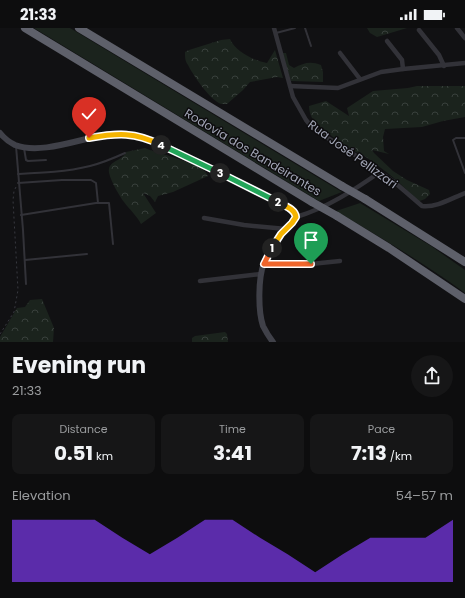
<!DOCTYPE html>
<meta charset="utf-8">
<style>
:root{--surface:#0d0d0e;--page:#161617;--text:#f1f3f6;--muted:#9a9c9e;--accent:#7c3aed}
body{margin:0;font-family:Poppins,sans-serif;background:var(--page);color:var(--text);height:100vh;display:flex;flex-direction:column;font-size:15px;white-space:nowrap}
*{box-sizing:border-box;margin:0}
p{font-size:13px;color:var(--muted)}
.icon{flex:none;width:22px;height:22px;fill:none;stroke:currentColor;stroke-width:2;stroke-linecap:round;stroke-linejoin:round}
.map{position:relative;height:314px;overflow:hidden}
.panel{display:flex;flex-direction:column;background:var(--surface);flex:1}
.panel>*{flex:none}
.pin{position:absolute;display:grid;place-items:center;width:34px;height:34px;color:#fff;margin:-41px -17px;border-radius:50% 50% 50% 0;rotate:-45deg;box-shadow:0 0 4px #0007}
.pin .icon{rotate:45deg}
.km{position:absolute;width:20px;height:20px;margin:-10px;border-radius:50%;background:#222;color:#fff;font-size:11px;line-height:20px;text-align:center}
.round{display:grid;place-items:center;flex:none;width:42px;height:42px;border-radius:21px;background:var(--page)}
.headline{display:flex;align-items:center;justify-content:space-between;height:68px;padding:0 12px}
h1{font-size:22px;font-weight:700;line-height:30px}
.metrics{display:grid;grid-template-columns:repeat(3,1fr);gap:6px;height:68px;padding:4px 12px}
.metrics div{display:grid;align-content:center;border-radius:8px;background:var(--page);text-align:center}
.metrics b{font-size:20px;font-weight:700}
.metrics small{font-size:11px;font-weight:400}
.metrics p{font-size:11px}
.chart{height:112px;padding:8px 12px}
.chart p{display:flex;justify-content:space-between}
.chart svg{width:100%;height:72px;margin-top:4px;fill:var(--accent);opacity:.7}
.status{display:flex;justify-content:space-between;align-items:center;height:28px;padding:0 20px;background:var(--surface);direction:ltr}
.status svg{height:11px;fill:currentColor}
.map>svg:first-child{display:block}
</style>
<div class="status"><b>21:33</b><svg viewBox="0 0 49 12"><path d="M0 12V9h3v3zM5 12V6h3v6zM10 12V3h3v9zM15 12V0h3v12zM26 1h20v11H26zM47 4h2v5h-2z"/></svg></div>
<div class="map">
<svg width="465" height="314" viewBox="0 0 465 314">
<defs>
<pattern id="forest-crowns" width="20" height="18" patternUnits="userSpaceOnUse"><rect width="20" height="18" fill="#1b231d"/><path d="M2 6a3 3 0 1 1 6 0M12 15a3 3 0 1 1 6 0" fill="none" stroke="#39403c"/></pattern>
</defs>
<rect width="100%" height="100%" fill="#111113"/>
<g fill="#1b231d">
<path d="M34,0H70L342,164L319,173Z"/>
<path d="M360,175L431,218L465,242V265C424,235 380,209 336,183Z"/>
</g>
<g fill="url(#forest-crowns)">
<path d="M367,0H407L377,9L370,5Z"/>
<path d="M230,11C235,23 254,33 267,35L275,22L283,50L277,49L250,54L243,62L227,76C226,76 222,76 221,76C210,72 193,47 188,37C185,33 185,29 185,24L189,22L221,12Z"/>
<path d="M282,25H286L289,37L294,40C304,35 310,33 321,37L323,44V54L291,53Z"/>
<path d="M417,58H465V89L443,93L422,99L385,101L383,109L384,123L389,126L372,122L374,125L393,143L407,152L429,162L430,166L425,171L417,174C404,156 384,142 366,129C361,126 355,124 350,121C342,116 316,97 312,90C310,86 309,82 309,78L326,73L349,88L347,80L373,63L408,60Z"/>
<path d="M145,120C158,126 204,135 208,148L173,164L158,168L155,174L150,168L143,165L156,185L141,196C137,188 130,182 124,174C120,169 107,147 109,141C110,133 123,132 126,124Z"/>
<path d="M42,271L54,300L53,314H0V309L17,280L25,279L30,272Z"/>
<path d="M225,304L227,306L228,314H192V310L195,308Z"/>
</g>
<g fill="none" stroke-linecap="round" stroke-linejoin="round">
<path stroke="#383940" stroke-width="1" stroke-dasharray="2 3" stroke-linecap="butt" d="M0,306L14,284L18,262L13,172L14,163L16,159"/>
<g stroke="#323238" stroke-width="2">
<path d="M305,0L311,18"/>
<path d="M276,5L295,0"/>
<path d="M465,110H456L453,112L465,145"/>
<path d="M16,118L23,202L26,256"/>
<path d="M24,120L26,132L28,133L46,132"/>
<path d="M18,146C41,145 66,144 90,138C102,135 114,130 125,125"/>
<path d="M18,155L62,152H91L96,155L98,175"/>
<path d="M21,187L96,175H109L113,216"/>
<path d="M25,232L87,226"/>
</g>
<g stroke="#323238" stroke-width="4.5">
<path d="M274,0L293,69L306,92L311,98L326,109L349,123L393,153L422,178C436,180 452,170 465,165"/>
<path d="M457,0L465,10"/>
<path d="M419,2L439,27L444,38"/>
<path d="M387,13L402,32L403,41"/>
<path d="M340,25L360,51"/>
<path d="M290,58L338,60L381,44L403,41L465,35"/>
<path d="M296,189C327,180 354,162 380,144"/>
<path d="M204,190L244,197L286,201"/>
<path d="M264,236H311L340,233"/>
<path d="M200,253L261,246"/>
</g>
<path stroke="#404149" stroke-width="6" d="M0,105C4,110 9,114 15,117C44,128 88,107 118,105C127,105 135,107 143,109L214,142L293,182L296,187C296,196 285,201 280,208C274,216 268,225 264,235C258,250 258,283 263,298C266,304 269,309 273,314"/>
<g stroke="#5e606a" stroke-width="8">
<path d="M25,0L312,174"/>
<path d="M79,0L342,158"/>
<path d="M365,171L465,234"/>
<path d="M337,188L389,220L465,271"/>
</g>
<g stroke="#5e606a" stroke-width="8">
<path d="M342,158L365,171"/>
<path d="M312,174L337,188"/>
</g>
</g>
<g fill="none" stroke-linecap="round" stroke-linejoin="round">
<g stroke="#fff" stroke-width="8">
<path id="split-1" d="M272,220L264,236H311"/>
</g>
<g stroke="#fff" stroke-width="8">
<path id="split-2" d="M272,220L281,206L292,195L296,189C295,181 285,178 278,174"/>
</g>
<g stroke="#fff" stroke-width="8">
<path id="split-3" d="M220,145L278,174"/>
</g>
<g stroke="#fff" stroke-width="8">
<path id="split-4" d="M161,117L220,145"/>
</g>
<g stroke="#fff" stroke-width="8">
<path id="split-5" d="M89,110C118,105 135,104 161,117"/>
</g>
<use href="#split-1" stroke="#f0652b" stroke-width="5"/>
<use href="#split-2" stroke="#f5b400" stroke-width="5"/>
<use href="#split-3" stroke="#22a559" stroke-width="5"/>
<use href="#split-4" stroke="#22a559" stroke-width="5"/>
<use href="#split-5" stroke="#f5b400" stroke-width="5"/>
</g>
<g text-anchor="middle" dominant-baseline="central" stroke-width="3" stroke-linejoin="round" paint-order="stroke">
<g font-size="12" fill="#a1a5b5" stroke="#0d0c0e">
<text transform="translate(253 124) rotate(31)">Rodovia dos Bandeirantes</text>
<text transform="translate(353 126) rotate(36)">Rua José Pellizzari</text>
</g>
</g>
</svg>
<div class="pin" style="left:311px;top:236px;background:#1e9e55"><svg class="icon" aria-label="arrive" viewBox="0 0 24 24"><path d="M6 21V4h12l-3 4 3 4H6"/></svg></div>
<div class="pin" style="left:89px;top:110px;background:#d93025"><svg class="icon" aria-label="check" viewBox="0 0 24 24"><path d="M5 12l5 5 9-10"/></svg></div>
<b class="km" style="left:272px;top:220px">1</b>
<b class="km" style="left:278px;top:174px">2</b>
<b class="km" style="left:220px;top:145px">3</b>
<b class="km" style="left:161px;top:117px">4</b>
</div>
<section class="panel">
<div class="headline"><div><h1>Evening run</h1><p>21:33</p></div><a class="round"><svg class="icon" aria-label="share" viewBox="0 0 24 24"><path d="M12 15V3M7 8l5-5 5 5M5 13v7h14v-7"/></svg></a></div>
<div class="metrics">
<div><p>Distance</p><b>0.51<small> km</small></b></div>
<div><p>Time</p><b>3:41</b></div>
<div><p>Pace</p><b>7:13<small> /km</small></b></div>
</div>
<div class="chart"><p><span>Elevation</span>54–57 m</p>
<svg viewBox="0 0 160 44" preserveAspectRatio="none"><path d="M0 44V6L10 6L20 6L30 6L40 17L50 27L60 17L70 6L80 6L90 17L100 27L110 38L120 27L130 17L140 17L150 17L160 6V44z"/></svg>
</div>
</section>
